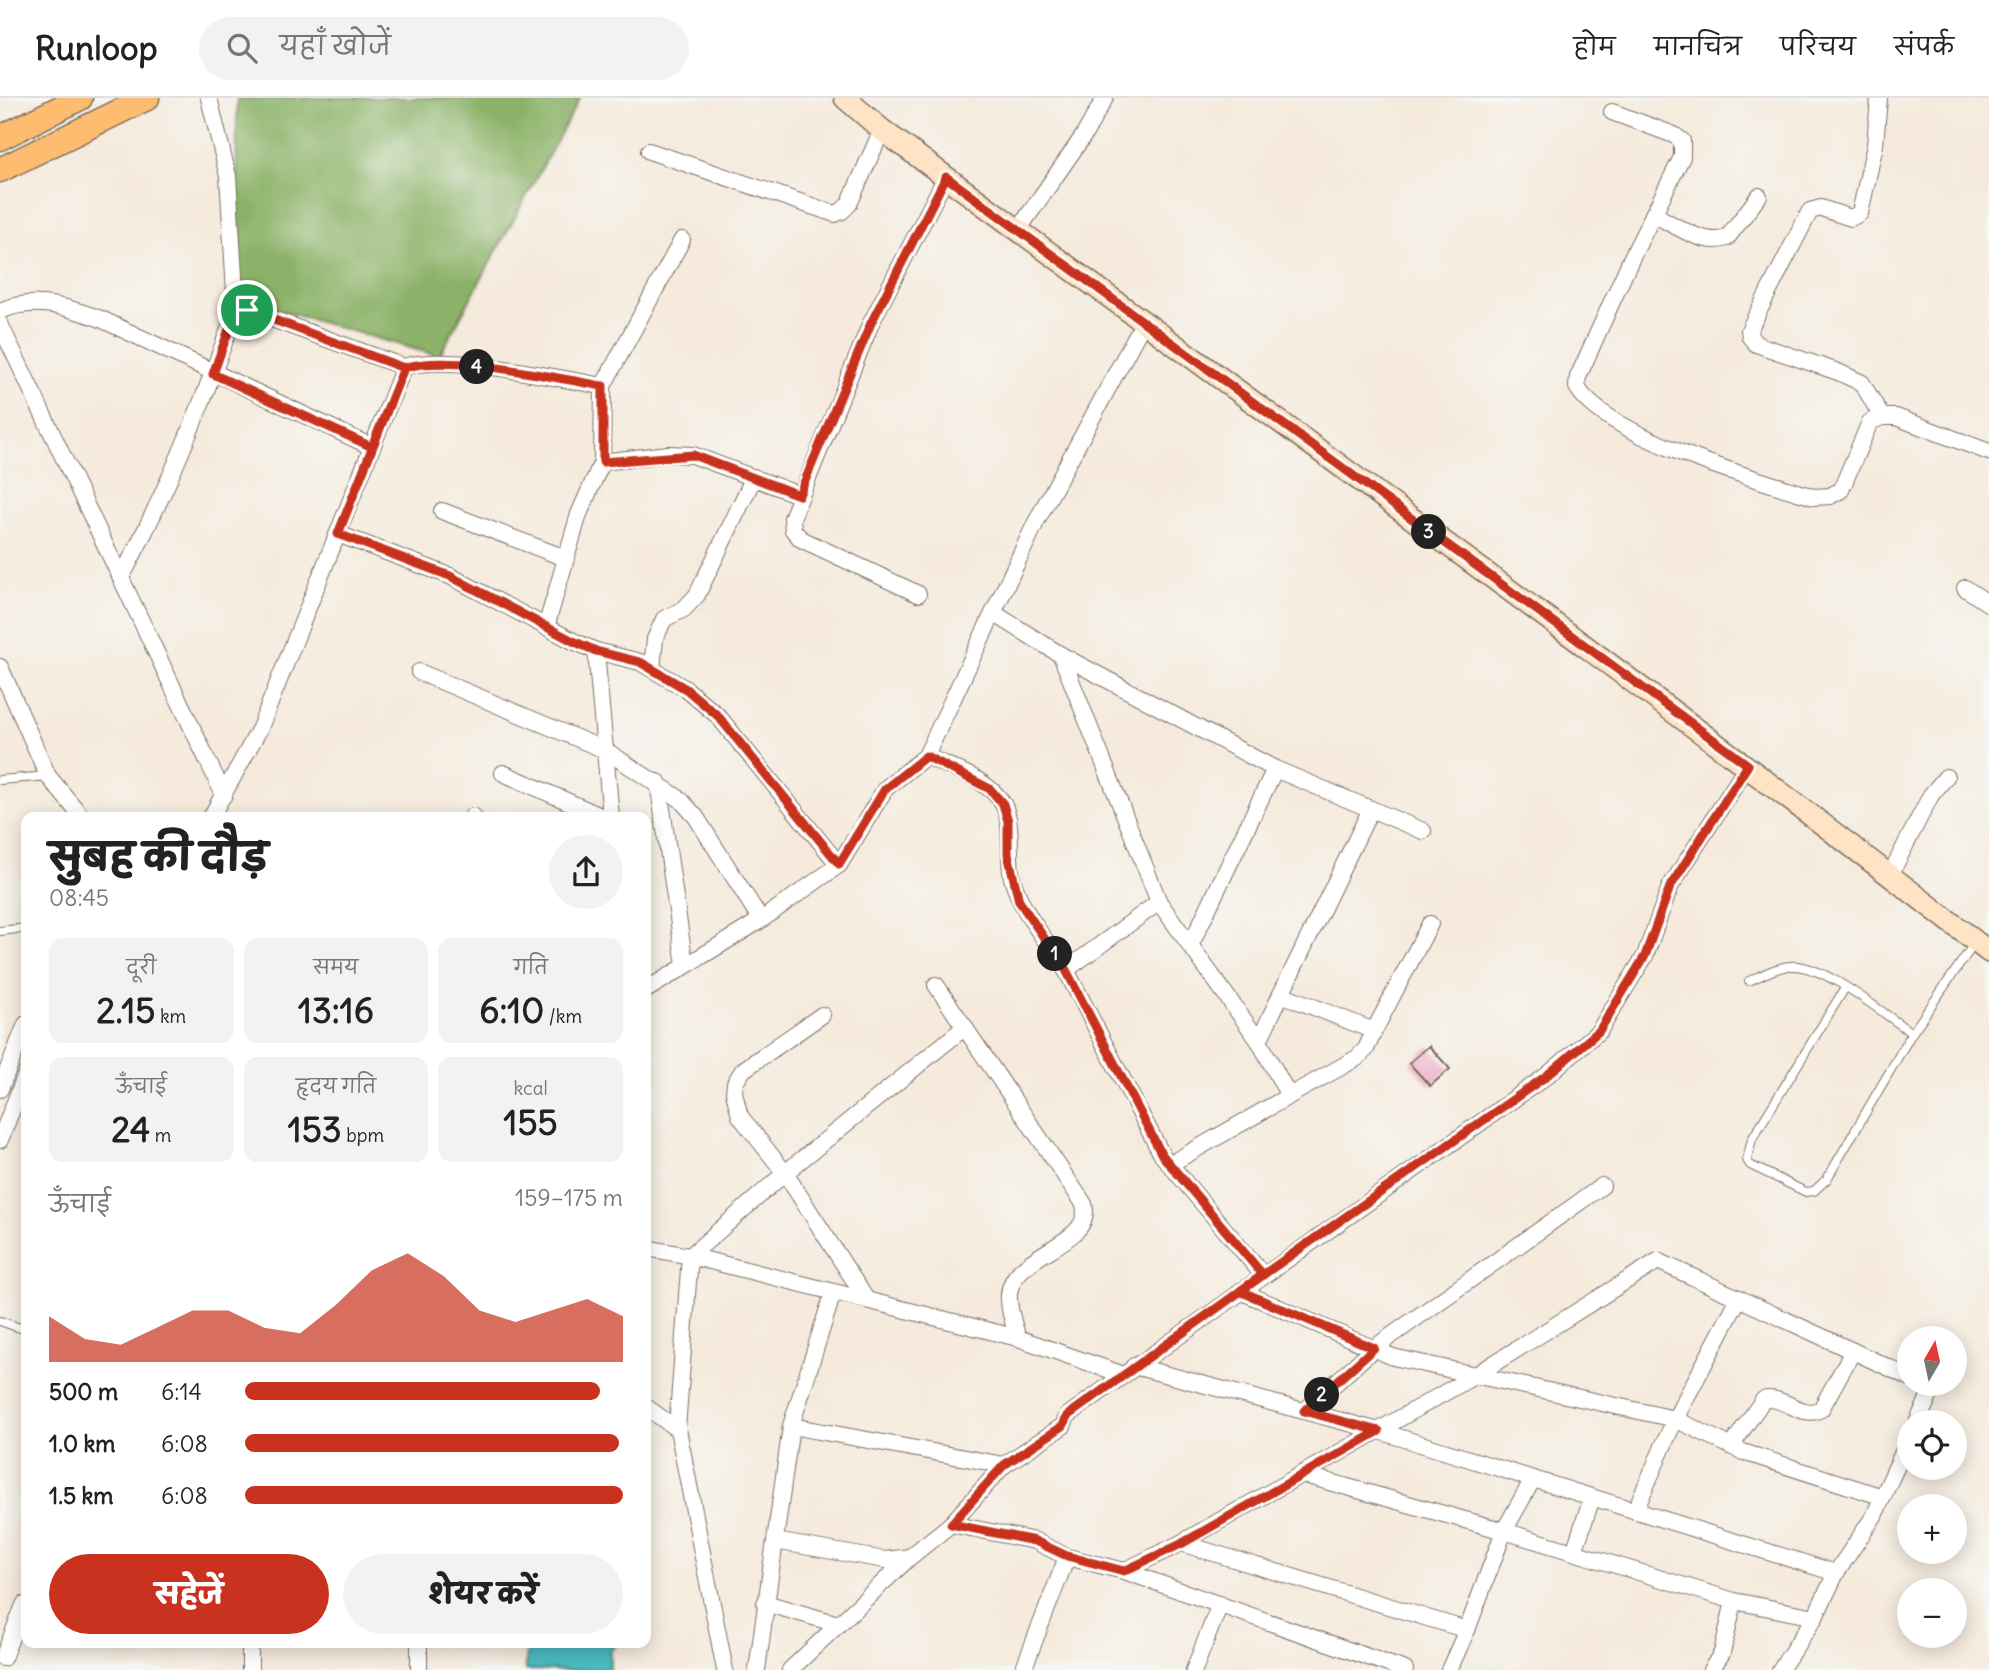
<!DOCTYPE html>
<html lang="hi">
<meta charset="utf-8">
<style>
:root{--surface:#fff;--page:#f2f2f2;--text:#222;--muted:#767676;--line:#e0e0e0;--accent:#c8321e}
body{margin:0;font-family:Delius,"Playpen Sans Deva",sans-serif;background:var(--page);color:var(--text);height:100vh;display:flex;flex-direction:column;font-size:26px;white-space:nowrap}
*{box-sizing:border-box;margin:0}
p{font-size:23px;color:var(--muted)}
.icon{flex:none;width:38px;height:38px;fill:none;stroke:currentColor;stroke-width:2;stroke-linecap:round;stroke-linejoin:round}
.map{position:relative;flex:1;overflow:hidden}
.drawer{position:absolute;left:21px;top:714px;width:630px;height:836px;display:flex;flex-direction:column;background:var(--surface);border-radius:14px;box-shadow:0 4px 18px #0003}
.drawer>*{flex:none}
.needle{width:46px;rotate:9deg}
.buttons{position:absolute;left:1897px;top:1228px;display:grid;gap:14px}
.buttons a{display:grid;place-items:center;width:70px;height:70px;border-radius:50%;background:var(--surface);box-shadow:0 4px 18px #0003;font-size:35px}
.pin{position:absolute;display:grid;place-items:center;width:60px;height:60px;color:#fff;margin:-30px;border:4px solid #fff;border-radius:50%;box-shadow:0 2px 7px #0007}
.km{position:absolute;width:35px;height:35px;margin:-18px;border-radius:50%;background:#222;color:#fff;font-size:19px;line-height:35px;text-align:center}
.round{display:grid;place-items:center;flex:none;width:74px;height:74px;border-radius:37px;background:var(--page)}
.headline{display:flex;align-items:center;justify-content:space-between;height:119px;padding:0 28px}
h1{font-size:38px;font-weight:800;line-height:52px}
.stats{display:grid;grid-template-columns:repeat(3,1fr);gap:10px;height:119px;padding:7px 28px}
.stats div{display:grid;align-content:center;border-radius:14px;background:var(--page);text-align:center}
.stats b{font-size:35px;font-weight:800}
.stats small{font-size:19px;font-weight:400}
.stats p{font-size:19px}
.chart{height:196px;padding:14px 28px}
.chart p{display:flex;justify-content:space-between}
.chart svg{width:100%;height:126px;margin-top:7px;fill:var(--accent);opacity:.7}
.primary-button{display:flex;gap:14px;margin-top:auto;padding:14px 28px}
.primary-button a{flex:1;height:80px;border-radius:42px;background:var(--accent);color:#fff;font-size:28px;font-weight:800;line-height:80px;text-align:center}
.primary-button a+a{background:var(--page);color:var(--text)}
ul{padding:0 28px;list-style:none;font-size:23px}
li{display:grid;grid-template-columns:112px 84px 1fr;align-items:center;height:52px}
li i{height:18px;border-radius:9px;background:var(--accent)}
header{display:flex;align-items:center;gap:42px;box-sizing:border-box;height:98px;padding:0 35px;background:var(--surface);border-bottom:2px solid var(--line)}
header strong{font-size:33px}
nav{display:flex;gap:38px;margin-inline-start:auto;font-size:24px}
.search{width:490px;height:63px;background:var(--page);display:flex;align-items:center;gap:18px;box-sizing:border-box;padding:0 24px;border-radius:38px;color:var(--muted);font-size:26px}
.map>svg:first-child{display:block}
</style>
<header>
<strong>Runloop</strong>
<div class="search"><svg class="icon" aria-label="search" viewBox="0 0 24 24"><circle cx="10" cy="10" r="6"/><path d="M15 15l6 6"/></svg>यहाँ खोजें</div>
<nav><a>होम</a><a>मानचित्र</a><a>परिचय</a><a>संपर्क</a></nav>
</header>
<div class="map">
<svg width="1989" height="1572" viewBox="0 0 1989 1572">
<rect width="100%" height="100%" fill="#f6f6f2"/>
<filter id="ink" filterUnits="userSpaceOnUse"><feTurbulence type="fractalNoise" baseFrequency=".0143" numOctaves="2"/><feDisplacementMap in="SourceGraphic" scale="14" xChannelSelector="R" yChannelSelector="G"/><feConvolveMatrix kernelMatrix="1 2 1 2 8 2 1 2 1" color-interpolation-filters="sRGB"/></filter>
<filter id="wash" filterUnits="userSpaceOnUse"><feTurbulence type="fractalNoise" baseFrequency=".00686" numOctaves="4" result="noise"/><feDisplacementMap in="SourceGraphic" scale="28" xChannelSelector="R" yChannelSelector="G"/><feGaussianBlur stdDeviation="1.57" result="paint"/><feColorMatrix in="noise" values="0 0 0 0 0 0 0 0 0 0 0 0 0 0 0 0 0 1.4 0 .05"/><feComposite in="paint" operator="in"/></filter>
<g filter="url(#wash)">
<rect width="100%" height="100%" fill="#f5eadc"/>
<path fill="#8bb268" stroke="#636e43" stroke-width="2" d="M237,0H580L439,258L236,200Z"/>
<path fill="#4bbac0" stroke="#43726f" stroke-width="2" d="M527,1545H618L610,1553V1572H526Z"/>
<g id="blocks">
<path fill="#eb9cc0" d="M1429,948L1450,971L1430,988L1409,965Z"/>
</g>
</g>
<g filter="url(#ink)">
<use href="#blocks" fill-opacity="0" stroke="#7c6d60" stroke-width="2"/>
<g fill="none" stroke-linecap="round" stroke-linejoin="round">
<g stroke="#7c6d60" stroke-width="10">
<g id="lane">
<path d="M0,682L48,678"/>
<path d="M0,833L26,830"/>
<path d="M1749,883C1762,877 1776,869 1790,868C1824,865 1883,916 1912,935"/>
<path d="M1845,890L1752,1041L1747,1062L1750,1067L1806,1094L1814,1093L1827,1081L1912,935L1974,846"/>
<path d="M0,1223L26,1232"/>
</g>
</g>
<g stroke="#7c6d60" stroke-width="18">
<g id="street">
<path d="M209,0L228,78L236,211"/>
<path d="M1879,0L1875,47L1860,115L1851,120L1821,110L1810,113L1749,232L1750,239L1756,246L1838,274L1862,285L1882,319"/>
<path d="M1612,14L1674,37L1682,43V59L1632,159L1578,279L1577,289C1606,339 1758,382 1814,399L1830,398L1841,392L1870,324L1882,319H1896L1989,354"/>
<path d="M649,53L835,116L842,113L849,106L882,32"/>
<path d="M1653,116C1673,126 1705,149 1727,140L1759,98"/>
<path d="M1018,132L1084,37L1105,0"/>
<path d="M0,213C33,198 68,209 101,221L372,349"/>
<path d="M1143,225L1036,424L926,658C950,670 989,681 1003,706C1014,726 1007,757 1012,780C1021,814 1047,843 1066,872L1159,804"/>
<path d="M0,226L224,697"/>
<path d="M602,364L668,356L693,357L799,397"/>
<path d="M442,413L565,460"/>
<path d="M338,436L450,478L573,543L596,553L640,564L686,591L718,618L839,767"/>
<path d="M121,480C167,394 204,303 236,211L261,217L404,269"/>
<path d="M1965,490L1989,506"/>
<path d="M918,496L801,441L793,432L792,420L871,225L946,79"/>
<path d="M995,516L1061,557L1275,671L1423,733"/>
<path d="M546,529L579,416L602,364L603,288L682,142"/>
<path d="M596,553L611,719"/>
<path d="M1061,557L1159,804L1259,943L1281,896L1374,933L1430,826"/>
<path d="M0,569L48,678L82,719"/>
<path d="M652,571L655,541L664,521L684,511L697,497L754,379"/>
<path d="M419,574L605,652L680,701L696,719L761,822"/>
<path d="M503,675L603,719"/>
<path d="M658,684L685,867"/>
<path d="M211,719L260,630L404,269C449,255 553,280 603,288"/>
<path d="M472,719L473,718"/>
<path d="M1890,777L1931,697L1946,679"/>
<path d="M1190,848L1275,671"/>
<path d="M1066,872L1162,1057L1263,1177"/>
<path d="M936,887L1084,1106C1095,1148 1011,1154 1009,1197C1008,1211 1014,1227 1018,1240"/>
<path d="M646,892L761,822L839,767L885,691L926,658"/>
<path d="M1281,896L1371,711"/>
<path d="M822,917L743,972L735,985L734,995L740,1018L785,1075L866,1201"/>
<path d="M0,991L26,926"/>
<path d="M1289,998L1357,960L1366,951L1374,933"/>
<path d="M0,1042L26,976"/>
<path d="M1170,1066L1289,998L1259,943"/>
<path d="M646,1150L690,1158L677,1331L646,1309"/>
<path d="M690,1158L1018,1240L1124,1277L1067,1318L1063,1328L1004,1367L951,1426L1035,1443L1067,1459L1124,1473L1405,1572"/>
<path d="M690,1158L785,1075L965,929"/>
<path d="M1240,1193L1393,1259L1675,1321L1743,1354L1883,1399"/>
<path d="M833,1195L791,1328L1004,1367"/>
<path d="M1134,1268L1379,1333L1836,1475"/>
<path d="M1124,1277L1545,979L1599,933L1645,858L1670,789L1748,667"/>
<path d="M1305,1313L1374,1250L1602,1088"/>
<path d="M1917,1325L1933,1290L1924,1286"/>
<path d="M677,1326L725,1572"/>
<path d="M1732,1347L1763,1302C1783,1296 1802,1322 1821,1311L1853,1253"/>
<path d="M1533,1381L1504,1433L1734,1503L1815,1519"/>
<path d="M1635,1413L1675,1321L1739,1200"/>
<path d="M775,1443L885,1462L910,1459"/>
<path d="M1181,1445L1467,1532L1504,1433L1301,1376"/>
<path d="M1574,1454L1592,1400"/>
<path d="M1124,1473L1181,1445L1474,1278L1658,1163L1909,1279"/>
<path d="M765,1505L838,1526"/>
<path d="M250,1545V1572"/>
<path d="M419,1545V1572"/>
<path d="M3,1560L24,1507"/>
<path d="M757,1572L791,1328"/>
<path d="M790,1572L910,1459L951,1426"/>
<path d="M1023,1572L1067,1459"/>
<path d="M1194,1572L1220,1506"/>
<path d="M1449,1572L1467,1532"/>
<path d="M1711,1572L1722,1555L1734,1503"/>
<path d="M1780,1572L1815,1519L1836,1475L1874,1418L1909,1341"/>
</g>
</g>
<g stroke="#7c6d60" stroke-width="24">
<path id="secondary" d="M845,0L882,32C1252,305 1626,572 1989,854"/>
</g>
<g stroke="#7c6d60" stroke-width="27">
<g id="primary">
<path d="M0,40L80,0"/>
<path d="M0,72L147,0"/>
</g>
</g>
<use href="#lane" stroke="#fff" stroke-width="8"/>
<use href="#street" stroke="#fff" stroke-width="16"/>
<use href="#secondary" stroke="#fee4c5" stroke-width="21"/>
<use href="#primary" stroke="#fdbc6f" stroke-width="24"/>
</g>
</g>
<g fill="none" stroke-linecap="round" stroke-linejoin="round" filter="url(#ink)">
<g stroke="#fff" stroke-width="14">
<path id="route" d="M247,212L404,270L338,436L450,478L573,543L596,553L640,564L686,591L718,618L839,766L885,691L926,658L990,691L1003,706L1008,723V756L1019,803L1066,872L1162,1057L1263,1177L1067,1318L1063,1328L1004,1367L951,1426L1035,1443L1067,1458L1124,1473L1181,1446L1379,1333L1304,1313L1374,1250L1240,1193L1545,979L1599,933L1645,858L1670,789L1748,667L946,79L871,225L799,397L693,357L603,364V288C553,280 449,255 404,270L372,349L213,276L236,212H247"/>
</g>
<use href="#route" stroke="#c8321e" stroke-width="9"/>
</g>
</svg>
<div class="buttons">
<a><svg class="needle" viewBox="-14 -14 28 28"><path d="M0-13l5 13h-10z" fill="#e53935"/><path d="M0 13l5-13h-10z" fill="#767676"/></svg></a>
<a><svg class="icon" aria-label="locate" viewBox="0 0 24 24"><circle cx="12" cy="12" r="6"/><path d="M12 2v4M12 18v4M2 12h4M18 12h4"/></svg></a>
<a>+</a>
<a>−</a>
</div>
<div class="pin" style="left:247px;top:212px;background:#1e9e55"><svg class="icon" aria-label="arrive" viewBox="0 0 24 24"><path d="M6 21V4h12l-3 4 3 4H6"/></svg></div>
<b class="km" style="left:1055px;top:856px">1</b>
<b class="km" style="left:1322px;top:1297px">2</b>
<b class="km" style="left:1429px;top:434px">3</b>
<b class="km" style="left:477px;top:269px">4</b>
<section class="drawer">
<div class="headline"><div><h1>सुबह की दौड़</h1><p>08:45</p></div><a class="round"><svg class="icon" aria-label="share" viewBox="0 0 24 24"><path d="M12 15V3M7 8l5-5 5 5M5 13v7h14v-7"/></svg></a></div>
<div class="stats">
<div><p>दूरी</p><b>2.15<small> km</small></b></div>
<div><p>समय</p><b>13:16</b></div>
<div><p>गति</p><b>6:10<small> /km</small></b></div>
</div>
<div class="stats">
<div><p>ऊँचाई</p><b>24<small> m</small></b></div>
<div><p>हृदय गति</p><b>153<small> bpm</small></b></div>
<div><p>kcal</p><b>155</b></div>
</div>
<div class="chart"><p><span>ऊँचाई</span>159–175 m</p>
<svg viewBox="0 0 160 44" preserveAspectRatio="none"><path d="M0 44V28L10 36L20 38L30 32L40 26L50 26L60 32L70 34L80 24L90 12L100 6L110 14L120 26L130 30L140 26L150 22L160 28V44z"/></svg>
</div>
<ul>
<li><b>500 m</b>6:14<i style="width:94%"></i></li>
<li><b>1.0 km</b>6:08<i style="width:99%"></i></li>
<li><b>1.5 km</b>6:08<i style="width:100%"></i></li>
</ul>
<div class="primary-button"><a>सहेजें</a><a>शेयर करें</a></div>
</section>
</div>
